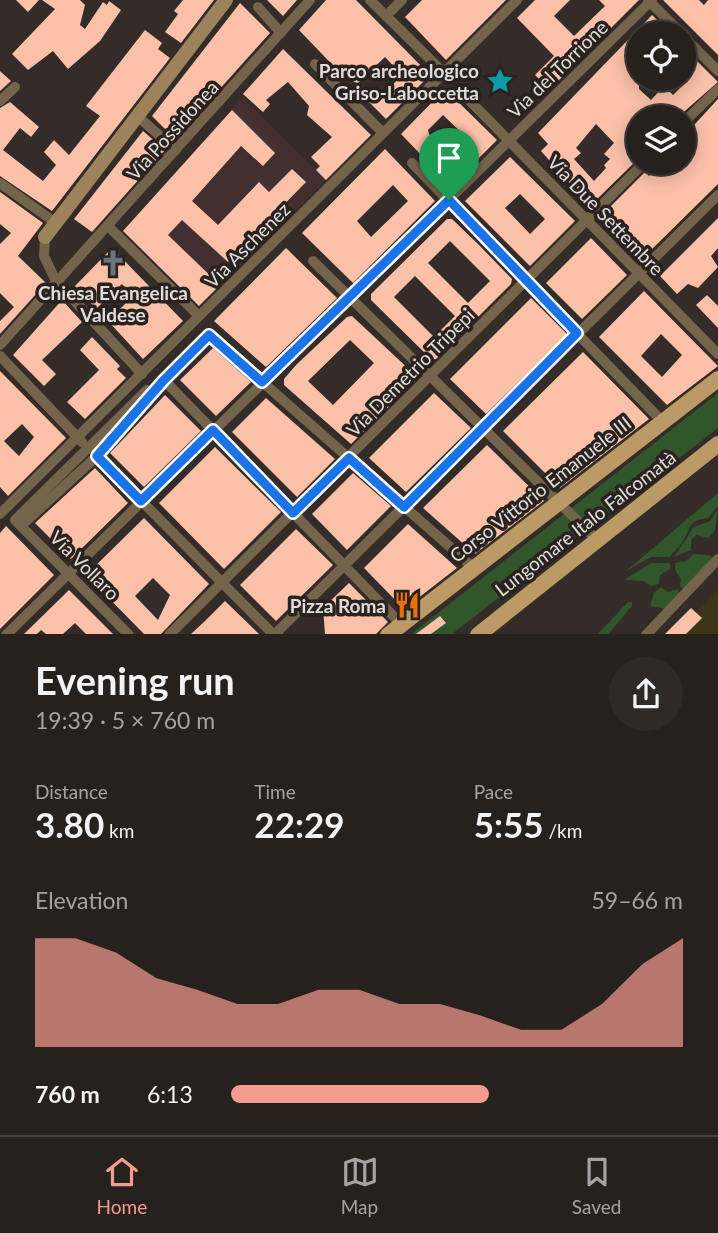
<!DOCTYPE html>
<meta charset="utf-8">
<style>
:root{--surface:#27211e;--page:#2f2927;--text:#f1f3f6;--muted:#a4a3a4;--line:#433e3c;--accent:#f59c92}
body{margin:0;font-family:Lato,sans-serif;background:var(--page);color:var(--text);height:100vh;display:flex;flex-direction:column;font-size:26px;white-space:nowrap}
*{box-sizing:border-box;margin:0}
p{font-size:23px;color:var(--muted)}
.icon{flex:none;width:38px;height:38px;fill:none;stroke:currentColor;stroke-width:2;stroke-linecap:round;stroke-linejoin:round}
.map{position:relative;height:634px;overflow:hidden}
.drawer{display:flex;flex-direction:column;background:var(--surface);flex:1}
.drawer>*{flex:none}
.tools{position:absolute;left:626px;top:21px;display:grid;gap:14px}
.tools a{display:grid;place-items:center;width:70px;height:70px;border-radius:50%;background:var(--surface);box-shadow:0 4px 18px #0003,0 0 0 2px var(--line);font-size:35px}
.pin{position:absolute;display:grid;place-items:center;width:60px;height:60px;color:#fff;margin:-72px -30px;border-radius:50% 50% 50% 0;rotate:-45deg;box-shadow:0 0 7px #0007}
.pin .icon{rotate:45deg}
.round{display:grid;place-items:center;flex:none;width:74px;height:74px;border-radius:37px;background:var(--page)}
.head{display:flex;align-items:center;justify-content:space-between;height:119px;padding:0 35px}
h1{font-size:38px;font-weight:700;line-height:52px}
.figures{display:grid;grid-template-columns:repeat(3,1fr);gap:10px;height:119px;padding:7px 35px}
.figures div{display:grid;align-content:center}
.figures b{font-size:35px;font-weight:700}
.figures small{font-size:19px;font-weight:400}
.figures p{font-size:19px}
.chart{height:196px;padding:14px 35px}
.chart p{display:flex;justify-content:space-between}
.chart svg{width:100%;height:126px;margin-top:7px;fill:var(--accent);opacity:.7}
ul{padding:0 35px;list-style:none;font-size:23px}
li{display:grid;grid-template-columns:112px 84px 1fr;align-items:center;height:52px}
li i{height:18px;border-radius:9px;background:var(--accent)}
.tabs{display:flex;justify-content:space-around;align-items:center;height:98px;border-top:2px solid var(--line);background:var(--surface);font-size:19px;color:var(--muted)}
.tabs a{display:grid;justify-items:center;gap:4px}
.tabs .on{color:var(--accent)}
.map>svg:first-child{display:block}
</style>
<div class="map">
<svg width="718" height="635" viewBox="0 0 718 635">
<rect width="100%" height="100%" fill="#342c28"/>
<path fill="#442f30" d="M242,97L326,180L221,286L168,235L123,231Z"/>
<g fill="#32562c">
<path d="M718,393V428L452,634L410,635Z"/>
<path d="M718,493V506L708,518C685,521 692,529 681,544C677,550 673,551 670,557H651L626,571Z"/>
<path d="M718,509L715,530L709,538L696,535L691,540V550L674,557L694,527L710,521Z"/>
<path d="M694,554L709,555L714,559L691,580L685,590L680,586L681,579L675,570V563L686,561Z"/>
<path d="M651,563H670V569L660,575L659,584L651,586L643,581L624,580Z"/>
<path d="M661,587L668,592L677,589L681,594L666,609L650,606L654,593Z"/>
<path d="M628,602H632V606L608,634H598Z"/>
</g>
<path fill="#3d3515" d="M718,590V634H686L702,618L696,613Z"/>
<g fill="#fbc0a8" fill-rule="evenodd">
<path d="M16,0H39L28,12Z"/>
<path d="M42,0H80L85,5L80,25L85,29L103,2L107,5L109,1L121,10L100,41L68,69L53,51L28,70L12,54L55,9Z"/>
<path d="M183,0H214L181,43L165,32L178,14L174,11Z"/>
<path d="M267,0H297L283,16Z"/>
<path d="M326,0H356L430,75L386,119L354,87L357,83L345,78L299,30ZM385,57L402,75L379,99L358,83Z"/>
<path d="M422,0H506L446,60L405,17Z"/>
<path d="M535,0H570L554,16L574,36L605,6L599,0H639L550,89L535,75L554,56L517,18Z"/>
<path d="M663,0H699L704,5L708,0H718V55Z"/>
<path d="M240,3L270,33L175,139L152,116Z"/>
<path d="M652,15L671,33H639V89L651,100L664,86L673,95L686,82L684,48L718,82L678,117H639V158L590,206L541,151L548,144L538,133ZM596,124L614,143L604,154L610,159L604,165L606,168L594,181L574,159L581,153L576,148Z"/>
<path d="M145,30L162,43L158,49L170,58L52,211L0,176V108L10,102L39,127L31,137L20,128L3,150L43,181L56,165L44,152L54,140L69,155L100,116L86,106Z"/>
<path d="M283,49L371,135L326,180L316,170L320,166L311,157L332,137L307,115L309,106L288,82L266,100L270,104L263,112L243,94Z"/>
<path d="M0,71L11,81L0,91Z"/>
<path d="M445,89L497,140L451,186L401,134ZM443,115L469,140L451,157L429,134L428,130Z"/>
<path d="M718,99V184L646,255L640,256L601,216L645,172L649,176L662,163H684V136Z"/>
<path d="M232,110L275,153L263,166L241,146L192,201L218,225L259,182L269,192L292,169L306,182L228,262L182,220L168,235L220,285L199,306L123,231Z"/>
<path d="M143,131L165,150L92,232L74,219Z"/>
<path d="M385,149L435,201L353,283L302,233ZM393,185L408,201L371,237L357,221Z"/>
<path d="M510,157L575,221L530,266L465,201ZM520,194L545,219L530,234L505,208Z"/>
<path d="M0,192L43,223L18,256L46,283L0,334V321L14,307L0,293V244L11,233L0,224Z"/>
<path d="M718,218V248L711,256L718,267L698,288L688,284L677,294L660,276Z"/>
<path d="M447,219H452L479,245L512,279L511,284L436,359H431L371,300V294ZM450,241L490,281L468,303L428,263ZM415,276L455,316L434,337L394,297Z"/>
<path d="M591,238L627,275L582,319L546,283Z"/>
<path d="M112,248L183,321L143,359L108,321L133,296L122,284L96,309L75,286Z"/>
<path d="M286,248L337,298L266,367L214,321Z"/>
<path d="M644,291L718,366L667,405L599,337ZM661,334L682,355L662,377L641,356Z"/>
<path d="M707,295L718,306V328L696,305Z"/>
<path d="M531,298L567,334L486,414L450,379Z"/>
<path d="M62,300L82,322L42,360L56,374L44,386L13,355Z"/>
<path d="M352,316L414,374L415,381L351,444L284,385V379L296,365L347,317ZM350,340L374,363L333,405L308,381Z"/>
<path d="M92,337L120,366L117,369L126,378L85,419L67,402L99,370L80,350Z"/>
<path d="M213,348L251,382L216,416L180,380Z"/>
<path d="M583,352L649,419L560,488L503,431Z"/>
<path d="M0,371L66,438L8,496L0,487ZM22,424L34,437L19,456L4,441Z"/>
<path d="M434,393L471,428L406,492L369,458Z"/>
<path d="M165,395L201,431L144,487L110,453Z"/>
<path d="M266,398L335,459L297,497L232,432Z"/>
<path d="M487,445L544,501L475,554L423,508Z"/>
<path d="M215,447L281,512L224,569L159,503Z"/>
<path d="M95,468L128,503L71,559L35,523Z"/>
<path d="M353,473L391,506L347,550L312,514Z"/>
<path d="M144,518L209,584L161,634H144L86,575ZM153,578L170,595L158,620L135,596Z"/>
<path d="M408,524L457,568L404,609L364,568Z"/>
<path d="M6,526L54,575L0,629V533Z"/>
<path d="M296,529L333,565L276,621L240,585Z"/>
<path d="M349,583L388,622L376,634H325L323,608Z"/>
<path d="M69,590L113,634H86L75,623L63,634H46L41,630L37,634H24Z"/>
<path d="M225,601L259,634H191L205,621Z"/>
<path d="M691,608L702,618L686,634H665Z"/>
<path d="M440,616L446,623L431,634H416Z"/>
</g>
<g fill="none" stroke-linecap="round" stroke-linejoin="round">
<g stroke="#75644c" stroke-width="10">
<path d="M370,0L444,73"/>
<path d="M648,0L681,33"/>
<path d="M258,7L281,33"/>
<path d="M386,16L402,0"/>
<path d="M684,37L718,71"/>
<path d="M315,64L383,133"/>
<path d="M469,100L718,354"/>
<path d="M0,101L15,87"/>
<path d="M136,115L176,150"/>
<path d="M684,122L718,89"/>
<path d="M412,163L662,421"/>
<path d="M0,183L56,223"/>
<path d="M109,227L199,316"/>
<path d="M45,237L44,256L56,281L142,374"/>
<path d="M313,261L596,539"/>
<path d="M0,345L310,0"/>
<path d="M0,356L82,442"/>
<path d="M164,380L401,624"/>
<path d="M97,456L274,635"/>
<path d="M0,514L517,0"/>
<path d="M21,526L97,456L164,380L209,335L474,568"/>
<path d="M6,635L652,0"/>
<path d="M129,635L15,520L147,390"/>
<path d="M169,635L644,163"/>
<path d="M274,635L718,195"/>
<path d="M646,635L718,559"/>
</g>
<path stroke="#9d835b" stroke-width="14" d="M45,237L226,0"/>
<g stroke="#bc9a65" stroke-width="16">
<path d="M388,635L718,379"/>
<path d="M478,635L718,444"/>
</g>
</g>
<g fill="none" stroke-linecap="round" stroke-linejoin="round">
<g stroke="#fff" stroke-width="14">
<path id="route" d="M449,200L577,333L404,507L349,458L293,513L213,430L141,501L97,456L164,380L209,335L262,382Z"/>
</g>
<use href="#route" stroke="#1a73e8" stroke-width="9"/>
</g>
<defs>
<g id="sight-bare" transform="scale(2.1)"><path d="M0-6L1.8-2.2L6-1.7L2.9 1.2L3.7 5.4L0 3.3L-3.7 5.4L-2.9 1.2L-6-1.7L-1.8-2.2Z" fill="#0f9aa8" stroke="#2a221e" stroke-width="2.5" paint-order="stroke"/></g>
<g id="church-bare" transform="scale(2.1)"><path d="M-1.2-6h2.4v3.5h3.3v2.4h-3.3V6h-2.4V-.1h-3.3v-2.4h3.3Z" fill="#6b7280" stroke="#2a221e" stroke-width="2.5" paint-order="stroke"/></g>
<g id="restaurant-bare" transform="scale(2.1)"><path d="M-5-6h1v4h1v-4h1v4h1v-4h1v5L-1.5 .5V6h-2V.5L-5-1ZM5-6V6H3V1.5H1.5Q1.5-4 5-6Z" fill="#e8710a" stroke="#2a221e" stroke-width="2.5" paint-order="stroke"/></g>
</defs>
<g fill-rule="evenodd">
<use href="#sight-bare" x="500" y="81"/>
<use href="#church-bare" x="113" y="263"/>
<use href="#restaurant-bare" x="407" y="605"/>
</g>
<g text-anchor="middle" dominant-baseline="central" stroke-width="7" stroke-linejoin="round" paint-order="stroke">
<g font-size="19" fill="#e1dcd9" stroke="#2a221e">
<text transform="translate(557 69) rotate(-44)">Via del Torrione</text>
<text transform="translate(172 130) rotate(-48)">Via Possidonea</text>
<text transform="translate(606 215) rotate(46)">Via Due Settembre</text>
<text transform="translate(247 245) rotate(-45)">Via Aschenez</text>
<text transform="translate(410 372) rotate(-45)">Via Demetrio Tripepi</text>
<text transform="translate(540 489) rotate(-38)">Corso Vittorio Emanuele III</text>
<text transform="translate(585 523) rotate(-38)">Lungomare Italo Falcomatà</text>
<text transform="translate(85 565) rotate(45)">Via Vollaro</text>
</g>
<g font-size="19" font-weight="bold" fill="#e1dcd9" stroke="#2a221e" text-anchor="end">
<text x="479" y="70">Parco archeologico<tspan x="479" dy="22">Griso-Laboccetta</tspan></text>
<text x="113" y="292" text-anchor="middle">Chiesa Evangelica<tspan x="113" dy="22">Valdese</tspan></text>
<text x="386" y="605">Pizza Roma</text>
</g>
</g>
</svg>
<div class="tools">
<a><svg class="icon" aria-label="locate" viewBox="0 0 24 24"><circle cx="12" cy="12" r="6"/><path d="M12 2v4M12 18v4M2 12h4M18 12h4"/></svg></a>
<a><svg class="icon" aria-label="layers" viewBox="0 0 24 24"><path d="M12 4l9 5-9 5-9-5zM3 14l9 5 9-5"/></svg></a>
</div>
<div class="pin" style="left:449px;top:200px;background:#1e9e55"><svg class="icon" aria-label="arrive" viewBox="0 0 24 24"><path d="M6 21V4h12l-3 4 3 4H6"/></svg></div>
</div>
<section class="drawer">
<div class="head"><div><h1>Evening run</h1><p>19:39 · 5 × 760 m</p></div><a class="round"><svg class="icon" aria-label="share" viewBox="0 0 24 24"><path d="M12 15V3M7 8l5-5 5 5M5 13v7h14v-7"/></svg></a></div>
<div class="figures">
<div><p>Distance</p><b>3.80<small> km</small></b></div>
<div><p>Time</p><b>22:29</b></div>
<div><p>Pace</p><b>5:55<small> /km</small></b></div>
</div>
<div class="chart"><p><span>Elevation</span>59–66 m</p>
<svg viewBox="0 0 160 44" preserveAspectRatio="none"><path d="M0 44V6L10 6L20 11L30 20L40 24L50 29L60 29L70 24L80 24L90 29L100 29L110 33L120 38L130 38L140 29L150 15L160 6V44z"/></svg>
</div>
<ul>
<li><b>760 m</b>6:13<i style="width:57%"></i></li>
</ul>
</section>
<nav class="tabs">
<a class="on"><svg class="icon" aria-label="home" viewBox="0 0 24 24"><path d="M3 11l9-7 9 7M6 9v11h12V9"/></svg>Home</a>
<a><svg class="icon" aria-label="map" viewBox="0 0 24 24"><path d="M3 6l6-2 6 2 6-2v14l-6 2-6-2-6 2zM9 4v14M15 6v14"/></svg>Map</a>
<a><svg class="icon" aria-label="saved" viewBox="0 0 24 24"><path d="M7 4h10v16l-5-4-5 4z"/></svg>Saved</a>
</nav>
